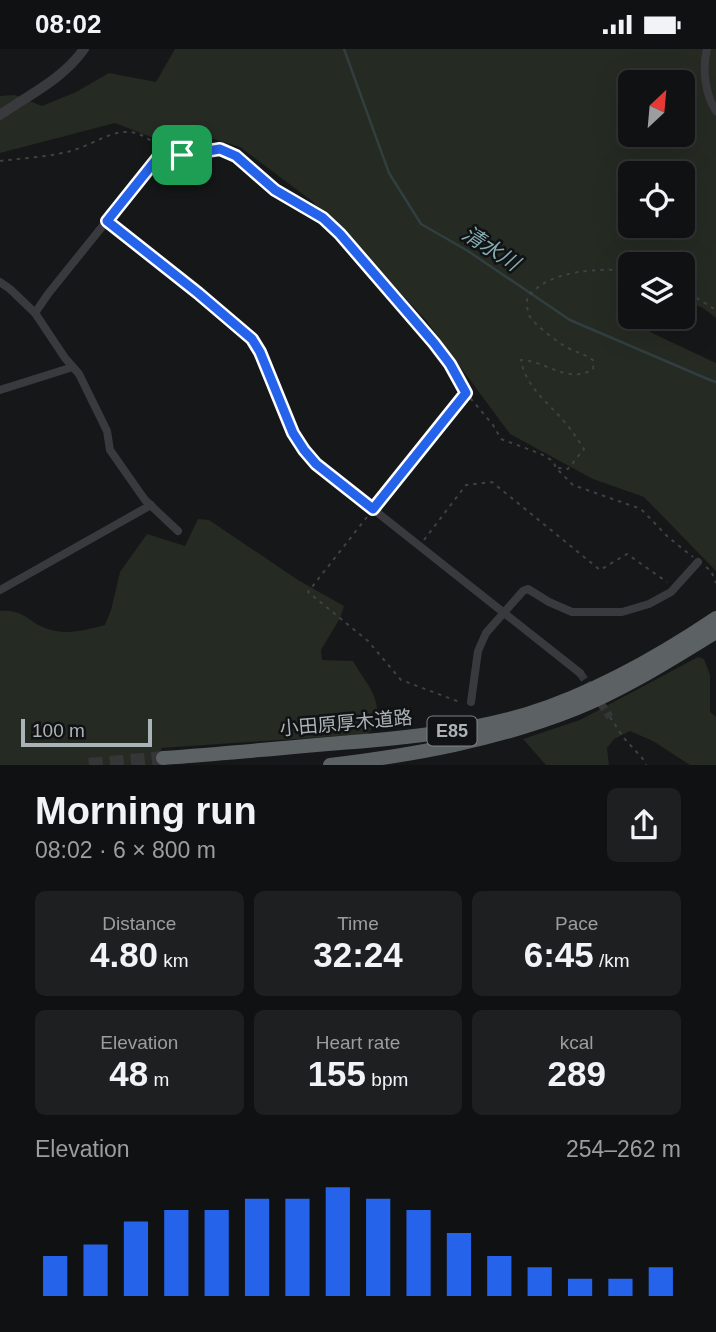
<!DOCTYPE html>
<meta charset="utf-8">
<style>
:root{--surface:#101112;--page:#1e1f20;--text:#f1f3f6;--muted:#9c9d9f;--line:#303132;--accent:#2563eb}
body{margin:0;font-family:Arial,"Noto Sans JP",sans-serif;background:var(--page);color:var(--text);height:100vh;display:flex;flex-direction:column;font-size:26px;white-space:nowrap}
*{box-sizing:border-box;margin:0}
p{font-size:23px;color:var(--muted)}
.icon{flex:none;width:38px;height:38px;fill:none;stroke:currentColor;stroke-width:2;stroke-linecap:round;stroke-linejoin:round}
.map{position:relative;height:716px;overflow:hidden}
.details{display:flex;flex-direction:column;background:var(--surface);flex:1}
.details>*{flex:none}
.needle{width:46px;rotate:26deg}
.tools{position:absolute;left:618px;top:21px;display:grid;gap:14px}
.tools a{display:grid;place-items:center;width:77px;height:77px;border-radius:10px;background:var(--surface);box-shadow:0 7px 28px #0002,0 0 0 2px var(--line);font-size:35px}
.scale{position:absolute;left:21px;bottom:18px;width:131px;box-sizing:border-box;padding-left:7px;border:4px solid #aab3b7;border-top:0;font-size:19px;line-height:24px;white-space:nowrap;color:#aab3b7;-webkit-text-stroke:5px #111213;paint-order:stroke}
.pin{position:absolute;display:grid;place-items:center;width:60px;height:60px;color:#fff;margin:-30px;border-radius:14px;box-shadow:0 4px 10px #0006}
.round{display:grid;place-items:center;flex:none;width:74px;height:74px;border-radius:10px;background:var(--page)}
.head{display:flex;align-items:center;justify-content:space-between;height:119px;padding:0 35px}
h1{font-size:38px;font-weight:600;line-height:52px}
.figures{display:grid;grid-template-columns:repeat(3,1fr);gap:10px;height:119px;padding:7px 35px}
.figures div{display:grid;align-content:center;border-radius:10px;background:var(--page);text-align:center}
.figures b{font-size:35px;font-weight:600}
.figures small{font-size:19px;font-weight:400}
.figures p{font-size:19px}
.chart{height:196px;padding:14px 35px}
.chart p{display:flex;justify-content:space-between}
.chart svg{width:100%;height:126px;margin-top:7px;stroke:var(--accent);stroke-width:6}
.status{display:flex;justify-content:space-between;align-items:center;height:49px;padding:0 35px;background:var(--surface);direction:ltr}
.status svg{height:19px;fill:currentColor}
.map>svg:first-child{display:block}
</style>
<div class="status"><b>08:02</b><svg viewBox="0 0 49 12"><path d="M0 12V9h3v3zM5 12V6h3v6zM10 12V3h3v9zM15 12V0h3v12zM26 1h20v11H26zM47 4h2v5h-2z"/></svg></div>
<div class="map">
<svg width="716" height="716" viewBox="0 0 716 716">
<rect width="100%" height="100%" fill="#161718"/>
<g fill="#252a23" fill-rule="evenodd">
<path d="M175,0H716V269C703,259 699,253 683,258L682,215H630V268H662L659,270L650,283L716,314V522L644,448L593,430L510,385L425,270L312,152L240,98L214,90L169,95L115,74L0,104V47L15,46L42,57L76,43L109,24L156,33ZM630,33H682V86H630ZM630,124H682V177H630Z"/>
<path d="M198,470L209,471L298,531L344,557L340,569L321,601L322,611L353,612C369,640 389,655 368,685L161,699L163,716H0V562C23,560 26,571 45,579C65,587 86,581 105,576L111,561L120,523L147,485L185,497Z"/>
<path d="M698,608L704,610L710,626V663L716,668V716H690L653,692L630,682L614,690L607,699L609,716H546L523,690L580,671Z"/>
</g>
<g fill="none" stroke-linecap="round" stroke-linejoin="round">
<path stroke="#313f40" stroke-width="2.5" d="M344,0L389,124L421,175L468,202L570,271L710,331L716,333"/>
<path stroke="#343638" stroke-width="8" stroke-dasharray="8 4" stroke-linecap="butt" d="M580,624L610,668"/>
<path stroke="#343638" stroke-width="14" stroke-dasharray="14 7" stroke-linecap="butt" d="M89,716L163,709"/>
<g stroke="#3e4244" stroke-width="2" stroke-dasharray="3.5 5" stroke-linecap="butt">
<path d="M171,105L182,106L220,100L230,103L275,141L322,169L340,185L434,294L450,315L466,344L493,376L501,390L541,405L553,412L556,419L573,436L641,460L668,488L693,508"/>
<path d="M0,112C23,109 49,108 71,102C102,93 126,67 157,97"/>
<path d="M682,240L716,261"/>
<path d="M558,419L568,420L584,400C577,389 570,379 561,369C545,351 525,336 521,311C544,311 569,336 593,320L594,312C585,305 578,304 568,299C560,295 533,275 529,266C527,262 527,254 527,249C549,220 597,220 630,221"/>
<path d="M379,453L465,345"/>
<path d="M367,468L308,543L368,592L401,631L457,652H462"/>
<path d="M424,491L466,436L492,433L600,521L627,505L667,533"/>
<path d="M706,518L711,522L716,534"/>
<path d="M610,668L623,688L643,710L646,716"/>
</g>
<g stroke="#383a3d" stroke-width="8">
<path d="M707,0C702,20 705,45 716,62"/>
<path d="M107,172L198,244L252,290L260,303L293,384L304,401L316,415L580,624"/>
<path d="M0,233L10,240L35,264L65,309L79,325L107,382L110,401L145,451L178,482"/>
<path d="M35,264L48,245L163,102"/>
<path d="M0,341L73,318"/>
<path d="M0,541L151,456"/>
<path d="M471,653L478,602L486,584L523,542L528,540L549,553L572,563H622L649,555L671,543L698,513"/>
</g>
<path stroke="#383a3d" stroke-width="10" d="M0,66C30,45 63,30 84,0"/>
<g stroke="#5c6164" stroke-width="14">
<path d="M163,709C218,705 273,700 328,695C395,690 462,684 527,665C594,644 658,608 716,569"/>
<path d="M330,716C414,706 497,691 575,660C625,640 670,611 716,583"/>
</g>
</g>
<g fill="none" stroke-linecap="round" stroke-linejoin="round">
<g stroke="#fff" stroke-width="14">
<path id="route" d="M220,100L236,107L275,141L323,169L340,185L434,294L450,315L466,344L373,460L316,415L304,401L293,384L260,303L252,290L198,244L107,172L163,102L182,106Z"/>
</g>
<use href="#route" stroke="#2563eb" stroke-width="9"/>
</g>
<g text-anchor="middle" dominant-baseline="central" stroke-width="5" stroke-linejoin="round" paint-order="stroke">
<rect fill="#111213" stroke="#7c8386" stroke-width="2" x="427.5" y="667.5" width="49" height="29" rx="5"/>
<g font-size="18" font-weight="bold" fill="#aab3b7">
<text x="452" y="682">E85</text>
</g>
<g font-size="19" fill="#aab3b7" stroke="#111213">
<text transform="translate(346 674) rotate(-5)">小田原厚木道路</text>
</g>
<g font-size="21" font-style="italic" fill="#84abaf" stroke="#111213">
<text transform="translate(491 199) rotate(33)">清水川</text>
</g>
</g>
</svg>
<div class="tools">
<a><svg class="needle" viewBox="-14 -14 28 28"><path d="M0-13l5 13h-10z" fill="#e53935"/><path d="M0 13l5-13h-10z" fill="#9c9d9f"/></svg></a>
<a><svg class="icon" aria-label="locate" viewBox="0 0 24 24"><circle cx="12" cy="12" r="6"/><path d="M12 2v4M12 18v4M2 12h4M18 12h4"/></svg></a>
<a><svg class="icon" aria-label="layers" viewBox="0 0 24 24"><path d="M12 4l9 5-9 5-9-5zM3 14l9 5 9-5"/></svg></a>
</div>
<div class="scale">100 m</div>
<div class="pin" style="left:182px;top:106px;background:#1e9e55"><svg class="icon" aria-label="arrive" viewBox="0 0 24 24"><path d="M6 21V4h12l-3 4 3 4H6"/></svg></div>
</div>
<section class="details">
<div class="head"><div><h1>Morning run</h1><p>08:02 · 6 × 800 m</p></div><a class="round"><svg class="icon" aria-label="share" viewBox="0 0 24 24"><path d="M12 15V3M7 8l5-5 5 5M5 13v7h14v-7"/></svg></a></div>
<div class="figures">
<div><p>Distance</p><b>4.80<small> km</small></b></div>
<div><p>Time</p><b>32:24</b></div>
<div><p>Pace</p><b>6:45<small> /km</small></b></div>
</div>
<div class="figures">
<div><p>Elevation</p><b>48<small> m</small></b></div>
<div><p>Heart rate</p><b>155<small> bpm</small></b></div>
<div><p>kcal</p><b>289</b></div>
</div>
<div class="chart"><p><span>Elevation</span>254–262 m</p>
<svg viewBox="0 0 160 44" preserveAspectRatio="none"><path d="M5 44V30M15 44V26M25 44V18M35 44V14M45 44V14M55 44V10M65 44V10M75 44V6M85 44V10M95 44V14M105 44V22M115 44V30M125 44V34M135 44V38M145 44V38M155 44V34"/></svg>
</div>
</section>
